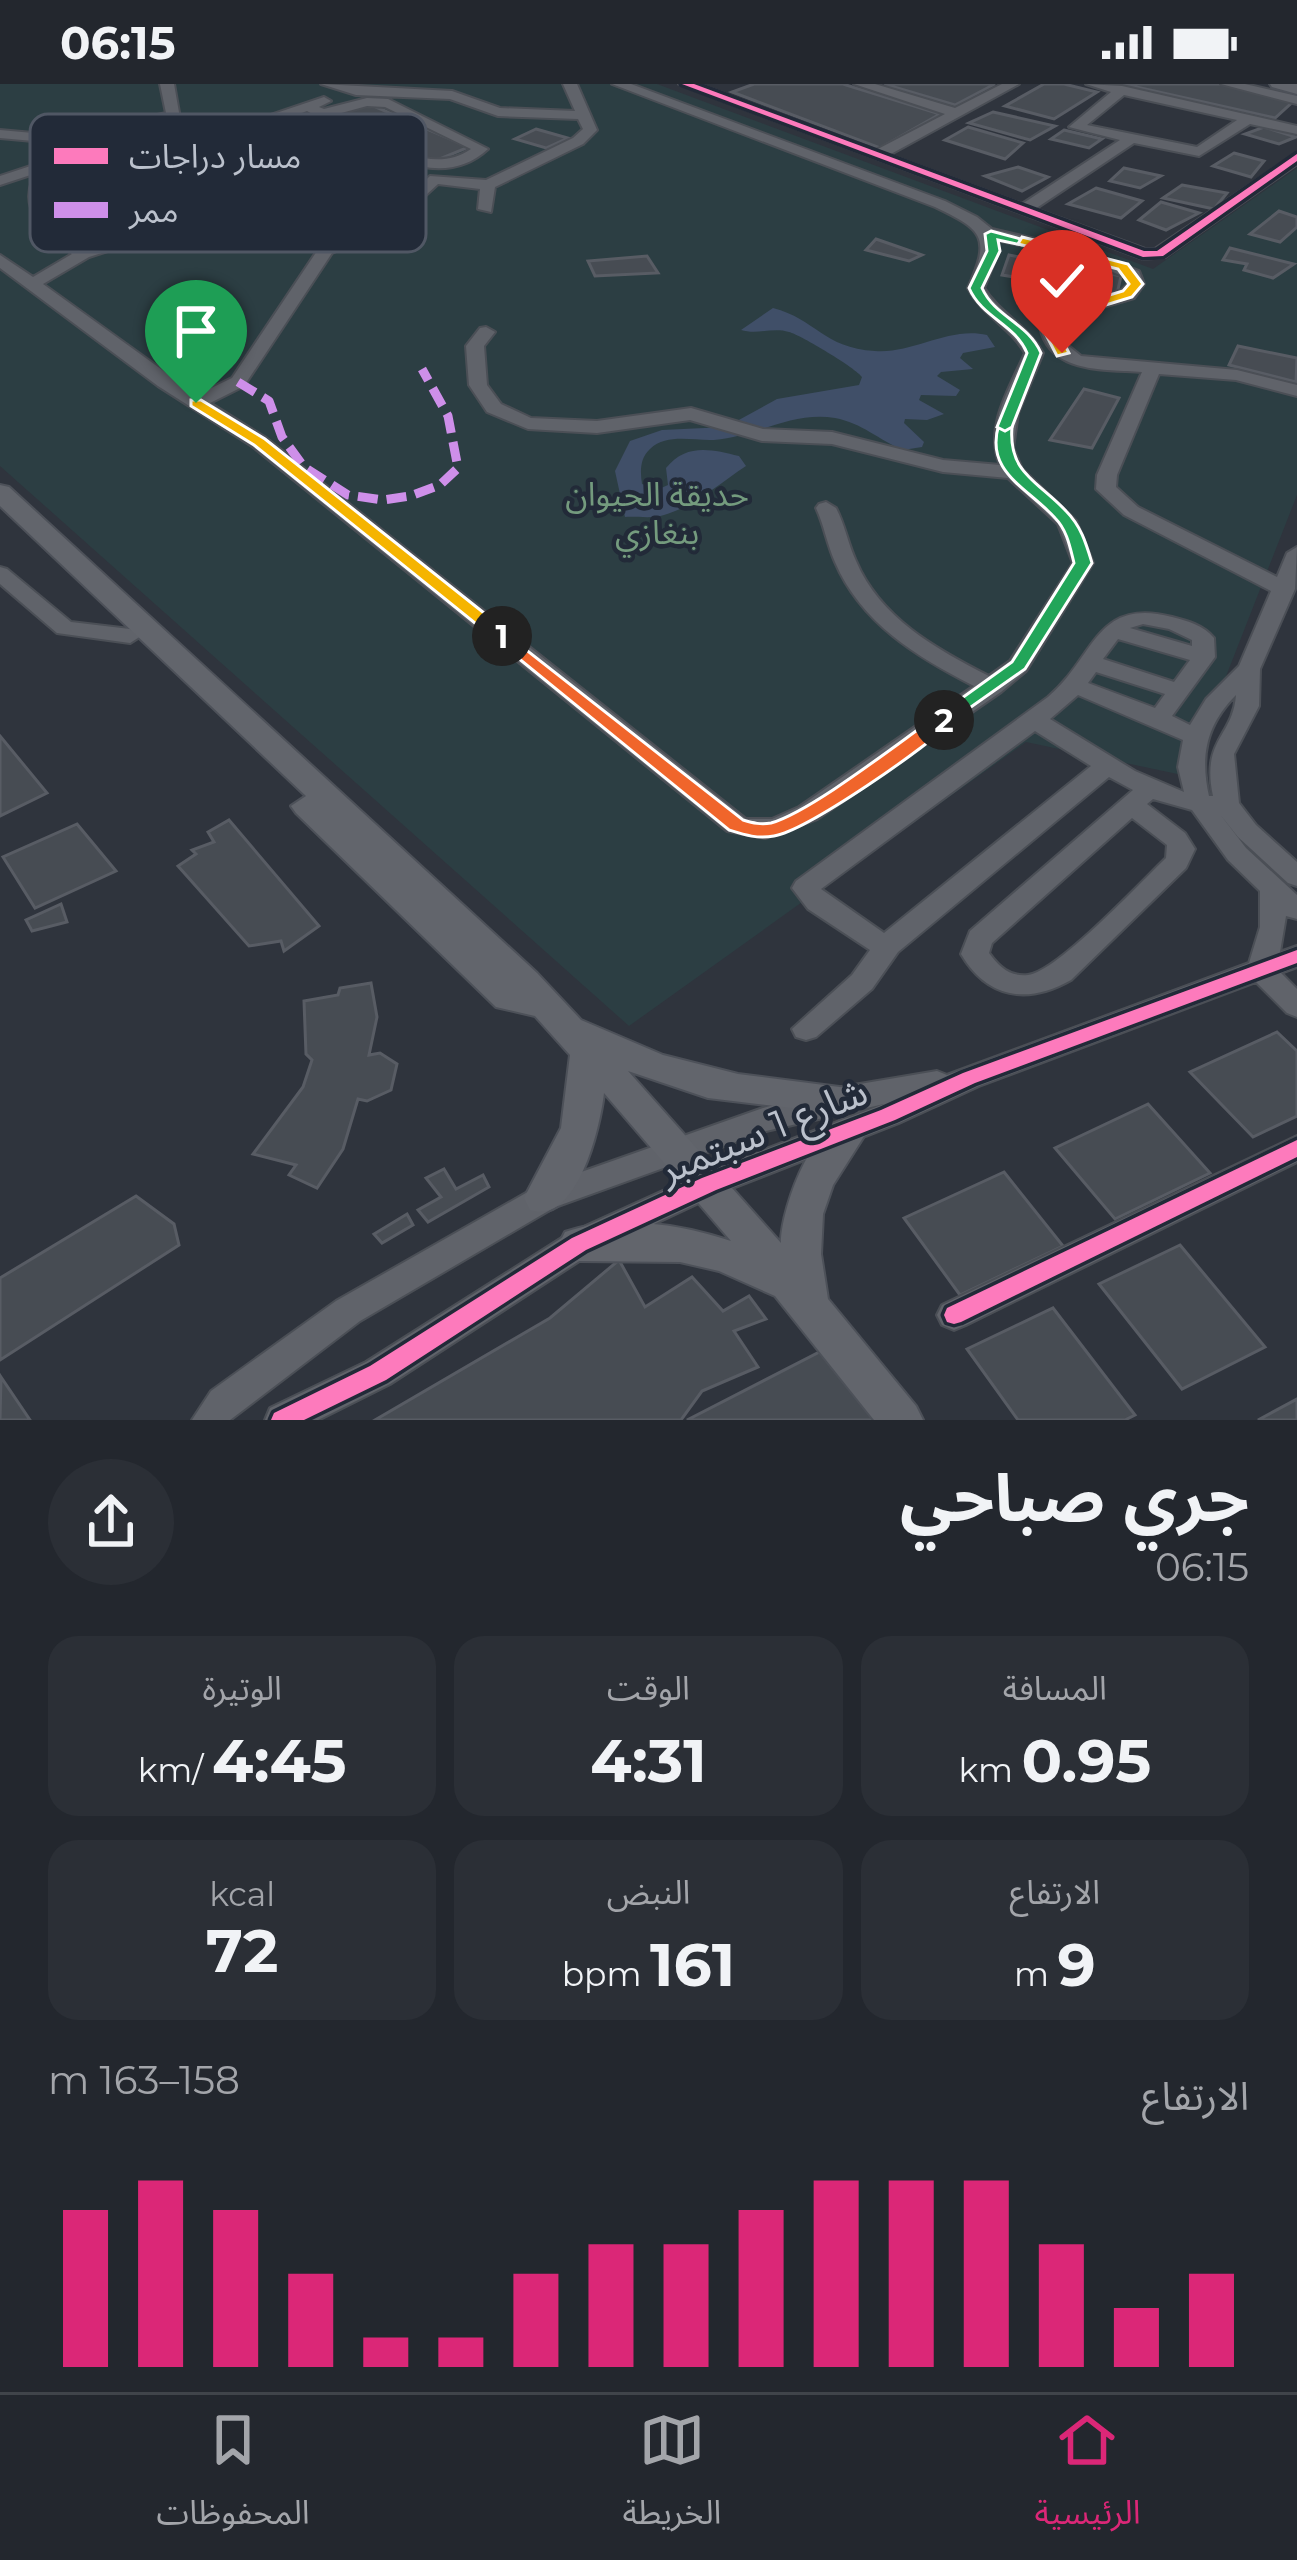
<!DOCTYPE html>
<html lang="ar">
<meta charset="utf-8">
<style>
:root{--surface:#23272e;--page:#2b2f36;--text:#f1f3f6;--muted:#a3a5aa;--line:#40444a;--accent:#db2777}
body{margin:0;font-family:Montserrat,"Noto Sans Arabic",sans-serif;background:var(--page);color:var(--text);direction:rtl;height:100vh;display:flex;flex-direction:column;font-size:45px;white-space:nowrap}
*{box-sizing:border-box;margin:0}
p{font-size:39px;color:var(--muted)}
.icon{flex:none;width:66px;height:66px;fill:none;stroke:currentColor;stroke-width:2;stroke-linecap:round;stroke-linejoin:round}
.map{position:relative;height:1336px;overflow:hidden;direction:ltr}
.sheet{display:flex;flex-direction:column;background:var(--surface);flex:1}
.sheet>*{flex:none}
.pin{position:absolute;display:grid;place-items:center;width:102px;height:102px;color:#fff;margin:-123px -51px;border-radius:50% 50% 50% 0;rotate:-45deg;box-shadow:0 0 12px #0007}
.pin .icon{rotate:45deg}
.km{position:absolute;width:60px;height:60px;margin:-30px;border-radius:50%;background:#222;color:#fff;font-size:33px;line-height:60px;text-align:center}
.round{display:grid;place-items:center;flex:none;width:126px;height:126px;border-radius:63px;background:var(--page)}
.head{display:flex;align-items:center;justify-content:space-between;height:204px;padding:0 48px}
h1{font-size:66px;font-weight:700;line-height:90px}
.figures{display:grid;grid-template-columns:repeat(3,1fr);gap:18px;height:204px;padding:12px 48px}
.figures div{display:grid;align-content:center;border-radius:30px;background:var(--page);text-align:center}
.figures b{font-size:60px;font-weight:700}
.figures small{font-size:33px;font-weight:400}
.figures p{font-size:33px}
.chart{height:336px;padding:24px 48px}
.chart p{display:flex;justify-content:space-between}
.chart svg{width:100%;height:216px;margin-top:12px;stroke:var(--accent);stroke-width:6}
.status{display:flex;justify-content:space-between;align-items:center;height:84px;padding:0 60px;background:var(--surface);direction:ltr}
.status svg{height:33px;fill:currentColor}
.tabs{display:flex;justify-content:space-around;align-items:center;height:168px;border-top:3px solid var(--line);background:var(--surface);font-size:33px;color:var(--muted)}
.tabs a{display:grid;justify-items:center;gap:6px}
.tabs .active{color:var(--accent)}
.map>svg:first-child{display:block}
</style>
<div class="status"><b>06:15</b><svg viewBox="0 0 49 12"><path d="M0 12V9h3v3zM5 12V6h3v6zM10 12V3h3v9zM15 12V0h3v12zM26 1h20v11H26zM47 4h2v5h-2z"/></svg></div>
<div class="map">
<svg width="1297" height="1336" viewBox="0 0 1297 1336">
<rect width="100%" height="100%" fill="#2f343d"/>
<path fill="#2c3e43" d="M0,0H657L1153,185L1297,84V411L1187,692L1026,658L629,942L0,382Z"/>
<path fill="#404f68" d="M773,224C816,235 823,264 875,267C913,270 949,242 987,251L995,263L963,269L960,274L973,285L941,288L937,292L960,306L956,312L921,311L919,316L944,330L927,336L905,335L904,339L924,358L922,363L903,366C879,356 862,339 835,334C791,327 756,353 714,356C693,357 667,349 650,365C640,374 640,387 642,400L659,405L668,401L666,384C686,359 711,365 739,372L746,382C720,399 695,422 664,431C653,435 636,432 625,433L615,387L630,357L662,346L726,343L777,315L859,301L862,293C857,285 801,251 789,248C773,243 757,251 741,246Z"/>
<g fill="#474c53" stroke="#585c64" stroke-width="3">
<path d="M754,0H843L940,30L880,64L732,8Z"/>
<path d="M884,0H995L955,21Z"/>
<path d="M1044,0H1064L1097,8L1054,35L1005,22Z"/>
<path d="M1123,0H1244L1297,14L1275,34Z"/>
<path d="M369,20L469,63L430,79L332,31Z"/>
<path d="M993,28L1055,42L1030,56L969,39Z"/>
<path d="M968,43L1023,59L1005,75L945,56Z"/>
<path d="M1264,43L1296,53L1279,60L1245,50Z"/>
<path d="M536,45L568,54L546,64L515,55Z"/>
<path d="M1064,46L1102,55L1089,64L1051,55Z"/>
<path d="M1234,69L1264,77L1251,93L1213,82Z"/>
<path d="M1018,83L1048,93L1022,107L985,92Z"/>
<path d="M1124,84L1161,92L1140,104L1110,97Z"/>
<path d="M1182,101L1227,109L1214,125L1163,114Z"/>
<path d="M1096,104L1142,117L1121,134L1068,120Z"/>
<path d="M1161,118L1199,129L1166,146L1139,136Z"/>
<path d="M1279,127L1297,133V143L1280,158L1250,150Z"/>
<path d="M876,155L922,171L909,177L866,166Z"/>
<path d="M1230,164L1294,180L1273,194L1244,186L1247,180L1223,176Z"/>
<path d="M1009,171L1121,192L1117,210L1002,191Z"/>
<path d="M647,172L658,189L595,192L588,177Z"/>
<path d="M1238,262L1297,274L1296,298L1229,281Z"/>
<path d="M1084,305L1119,314L1092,364L1050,356Z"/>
<path d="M0,652L47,709L0,732Z"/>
<path d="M229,736L319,842L284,867L281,857L249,862L178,782L196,770L192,766L214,758L208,748Z"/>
<path d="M77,740L116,787L35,824L3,773Z"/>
<path d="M61,820L67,838L32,847L26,836Z"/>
<path d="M371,899L377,933L369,971L380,969L397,980L391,1006L367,1017L358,1015L343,1065L317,1104L289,1091L296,1081L253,1070L303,1003L312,976L306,970L304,917L338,911L340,904Z"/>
<path d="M1277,948L1297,967V1032L1253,1053L1190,988Z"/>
<path d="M1148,1020L1210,1089L1115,1135L1055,1064Z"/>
<path d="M444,1085L456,1105L483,1091L489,1103L428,1138L418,1126L441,1113L426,1094Z"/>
<path d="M1004,1088L1063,1162L960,1211L904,1134Z"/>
<path d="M136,1112L174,1140L179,1161L0,1276V1194Z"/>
<path d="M407,1130L413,1141L382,1159L374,1150Z"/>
<path d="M1180,1161L1265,1263L1182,1305L1099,1200Z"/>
<path d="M619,1176L645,1223L692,1193L723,1227L749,1212L766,1235L734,1247L758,1283L702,1307L681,1336H375L550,1234Z"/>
<path d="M1053,1224L1135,1331L1125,1336H1018L967,1265Z"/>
<path d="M835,1260L887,1336H687Z"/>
<path d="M1,1293L30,1336H0Z"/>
<path d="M1297,1315V1336H1258Z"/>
</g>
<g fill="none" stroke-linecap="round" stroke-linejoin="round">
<g stroke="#4b4f56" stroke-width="4">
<g id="minor">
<path d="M160,0H174L180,34L223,47L324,13L331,17L319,23L324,25L367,14L388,15L488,65C434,115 358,55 307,27L235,53L264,69L261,114L327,160L381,137L430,92L486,96L573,54L583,45L578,35L498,32L450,15L356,11L321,0L452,7L500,24L575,27L563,0H577L597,46L583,60L495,103L491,128L478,125L480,105L438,100L391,143L332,169L244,302L210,319L266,354L746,735H772L799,723L974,602C917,573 861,539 835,478C827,460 824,441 816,424L819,420L826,418L836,424C845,441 848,460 856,477C880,534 936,565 989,592L1010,577L1073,479L1058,440L1008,394L943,388L832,360L762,357L690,336L597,349L528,345L487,328L469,301L466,262L480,244L486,243L495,248L484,262L487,301L501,320L531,334L597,337L691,324L763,345L832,348L943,376L1000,381C984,343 1010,304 1025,269C1010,243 982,231 968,204C991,153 983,146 935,123L612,0H631L945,117L977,133L992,145L1083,166L1139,187L1144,200L1134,214L1062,235L1058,243L1060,255L1081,272L1237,286L1297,301V312L1236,296L1159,290L1117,391L1116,403L1138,423L1277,493L1287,469L1297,463L1295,505L1260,585L1259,622L1234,670L1239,719L1256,741L1297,778V802L1288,799L1238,753L1219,729L1246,764L1297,811V835L1286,832L1280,868L1297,862V883L1281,889L1297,905V933L1287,929L1256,898L979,1002L899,1039L720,1109L590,1170L390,1300L318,1336H265L270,1324L366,1278L568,1150L698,1091L884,1020L766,1047L555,1123L360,1237L230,1336H192L211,1307L336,1217L533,1105L763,1024L842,1003L937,987L947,991L1249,879L1260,843V807L1228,776L1192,726L1153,715L1147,720L1185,749L1195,765L1186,784L1071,896C1027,921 987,914 961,870L970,847L1133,706L1109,693L898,868L872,905L816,953L806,956L796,953L792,945L852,891L870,866L808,825L792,804L796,797L1048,613C1095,574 1095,513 1172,533C1188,537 1203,541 1214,554L1215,573L1172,632L1190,641L1206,615L1239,582L1271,507L1124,431L1096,405L1097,391L1142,288C1104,285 1050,290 1040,243L1049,228L1122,206L1128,200L1126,193L1072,173L997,156V171L984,204C1000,230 1028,242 1043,269L1018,329L1013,364L1022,385L1076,437L1093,479L1026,587L1001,608L817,735L765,754L727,747L252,362L158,302L0,184V171L33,193L72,170C48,151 20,130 32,97C101,67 178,82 246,108L250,71L187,45L169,62L70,78L0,101V92L67,70L160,55L175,41L167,36L66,60L0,54V46L66,52L166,29ZM367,22L385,23L471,65C428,95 372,52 334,31ZM113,89L171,95L234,114L196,120L143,146L85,164L48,131L44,102L63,94ZM250,121L317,167L232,294L197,311L43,200L89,173L155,152L205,127ZM1143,540L1169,545L1192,556V562L1130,544ZM1118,555L1190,576L1174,598L1103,575ZM1096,588L1165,610L1155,624L1088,599ZM1078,611L1183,656L1178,683L1184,708L1135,687L1050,635ZM1236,611C1233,653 1201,655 1213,712H1209C1200,672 1206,641 1236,611ZM1035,647L1091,682L884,849L821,805ZM1132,734L1167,761L1166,774C1141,798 1057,888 1028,891C1010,893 999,883 989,869L992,859Z"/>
<path d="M679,0H698L876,66L945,30L854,0H875L955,24L1002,0H1019L889,71L1022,120L1120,56L1069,43L1111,8L1086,0L1122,2L1297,42V50L1250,40L1199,72L1134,59L1035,125L1145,165H1155L1297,69V80L1165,173L1143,175ZM1124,11L1237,36L1197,63L1087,41Z"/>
<path d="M1221,0H1245L1297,12V20Z"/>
<path d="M0,483L7,485L71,538L130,545L141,552L130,559L57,549L0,500Z"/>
<path d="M1297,1052V1078L966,1241L954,1246L942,1241L937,1231L942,1221Z"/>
</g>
</g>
<g stroke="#4d5159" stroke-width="4">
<g id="major">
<path d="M1270,0H1297V10L1272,3Z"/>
<path d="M0,401L9,403L537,889L581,936L663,971L738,990L855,1005L861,1015L855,1025L842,1030L708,1014L628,987L781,1159C781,1123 818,1020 862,1035L868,1046L833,1101L823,1130L821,1170L828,1215L916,1322L923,1336H874L775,1212L719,1187L680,1178L579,1177L565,1172L559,1160L565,1148C616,1130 681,1140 731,1157L604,1009C600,1044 577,1142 530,1126L524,1114L561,1044L570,971L535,932L496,923L296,729L291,722L306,712L0,422Z"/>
</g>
</g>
<use href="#minor" fill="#60636a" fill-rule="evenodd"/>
<use href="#major" fill="#62656c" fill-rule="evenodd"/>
<path stroke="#ce8fe9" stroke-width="9" stroke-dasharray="20 9" stroke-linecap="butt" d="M238,298L269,317L282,353L304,383L348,411L383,416L410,412L440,401L458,384L448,332L422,285"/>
<g stroke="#222a38" stroke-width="7">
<g id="cycleway">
<path d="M682,0H694L1144,167H1157L1297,70V77L1163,172L1143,173Z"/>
<path d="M1297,866V879L975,999L895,1036L716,1106L586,1166L386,1296L304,1336H271L274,1329L370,1282L572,1154L702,1094L881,1026L963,989Z"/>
<path d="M1297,1056V1073L961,1238L954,1240L947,1238L944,1231L947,1224Z"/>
</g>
</g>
<use href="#cycleway" fill="#fd7abc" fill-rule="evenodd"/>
</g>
<path fill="#f5b400" stroke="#fff" stroke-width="3" d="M191,316H201L265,355L508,548V556H496L254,361L191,322Z"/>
<path fill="#f0652b" stroke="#fff" stroke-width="3" d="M502,547L743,736C753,739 761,741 771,739C812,727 898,659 937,632L954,636C929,662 808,746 774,752C757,755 745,751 729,746L496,556L493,552Z"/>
<path fill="#22a559" stroke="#fff" stroke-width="3" d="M999,340L1012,343C1008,389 1038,397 1066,427C1081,442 1086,459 1092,479L1025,585L944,642L935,636L937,632L1012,578L1074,479C1070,463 1067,446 1055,434C1027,403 984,388 999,340Z"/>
<path fill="#22a559" stroke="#fff" stroke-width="3" d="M991,147L1028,157L1022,161L998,156L1000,167L982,204C995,233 1028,239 1041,269L1012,343L1005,347L997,343L1027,269C1015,240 982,234 969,204L987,167L985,150Z"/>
<path fill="#f5b400" stroke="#fff" stroke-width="3" d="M1022,153L1128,180L1143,200L1132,213L1060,235L1056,243L1069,269L1057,272L1042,243L1050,229L1123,207L1129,200L1118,185L1018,160Z"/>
<g text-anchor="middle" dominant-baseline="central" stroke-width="9" stroke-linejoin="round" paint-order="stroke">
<g font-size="33" fill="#749b7e" stroke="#222a38">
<text x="657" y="410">حديقة الحيوان<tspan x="657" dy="38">بنغازي</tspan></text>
</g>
<g font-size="39" fill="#bbc1cc" stroke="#222a38">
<text transform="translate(763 1046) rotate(-22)">شارع 1 سبتمبر</text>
</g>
</g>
<rect x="30" y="30" width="396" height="138" rx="18" fill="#222a38" stroke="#505764" stroke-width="3"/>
<rect x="54" y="64" width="54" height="16" fill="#fd7abc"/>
<rect x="54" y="118" width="54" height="16" fill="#ce8fe9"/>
<g font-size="33" fill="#bbc1cc">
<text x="129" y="84">مسار دراجات</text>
<text x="129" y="138">ممر</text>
</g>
</svg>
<div class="pin" style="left:196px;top:319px;background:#1e9e55"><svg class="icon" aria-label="arrive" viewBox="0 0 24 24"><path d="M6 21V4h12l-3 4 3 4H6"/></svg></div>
<div class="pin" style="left:1062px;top:269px;background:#d93025"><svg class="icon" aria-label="check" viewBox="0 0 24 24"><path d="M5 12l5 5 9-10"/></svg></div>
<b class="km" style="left:502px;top:552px">1</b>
<b class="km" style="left:944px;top:636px">2</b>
</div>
<section class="sheet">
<div class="head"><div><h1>جري صباحي</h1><p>06:15</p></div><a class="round"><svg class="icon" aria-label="share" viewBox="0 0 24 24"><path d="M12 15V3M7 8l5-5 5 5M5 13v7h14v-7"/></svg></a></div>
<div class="figures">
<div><p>المسافة</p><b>0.95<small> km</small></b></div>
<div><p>الوقت</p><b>4:31</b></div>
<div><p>الوتيرة</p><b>4:45<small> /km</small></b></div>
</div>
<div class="figures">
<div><p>الارتفاع</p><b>9<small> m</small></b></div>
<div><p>النبض</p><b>161<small> bpm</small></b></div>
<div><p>kcal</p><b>72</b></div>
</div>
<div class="chart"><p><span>الارتفاع</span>158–163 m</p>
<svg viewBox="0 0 160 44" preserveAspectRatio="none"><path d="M5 44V12M15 44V6M25 44V12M35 44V25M45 44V38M55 44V38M65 44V25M75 44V19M85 44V19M95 44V12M105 44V6M115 44V6M125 44V6M135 44V19M145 44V32M155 44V25"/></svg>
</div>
</section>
<nav class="tabs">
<a class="active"><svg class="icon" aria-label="home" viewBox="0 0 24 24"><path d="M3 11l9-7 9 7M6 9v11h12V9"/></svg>الرئيسية</a>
<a><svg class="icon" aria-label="map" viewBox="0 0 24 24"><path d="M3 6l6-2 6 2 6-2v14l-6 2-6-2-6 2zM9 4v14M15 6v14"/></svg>الخريطة</a>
<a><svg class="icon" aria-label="saved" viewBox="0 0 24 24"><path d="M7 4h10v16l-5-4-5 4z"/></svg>المحفوظات</a>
</nav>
